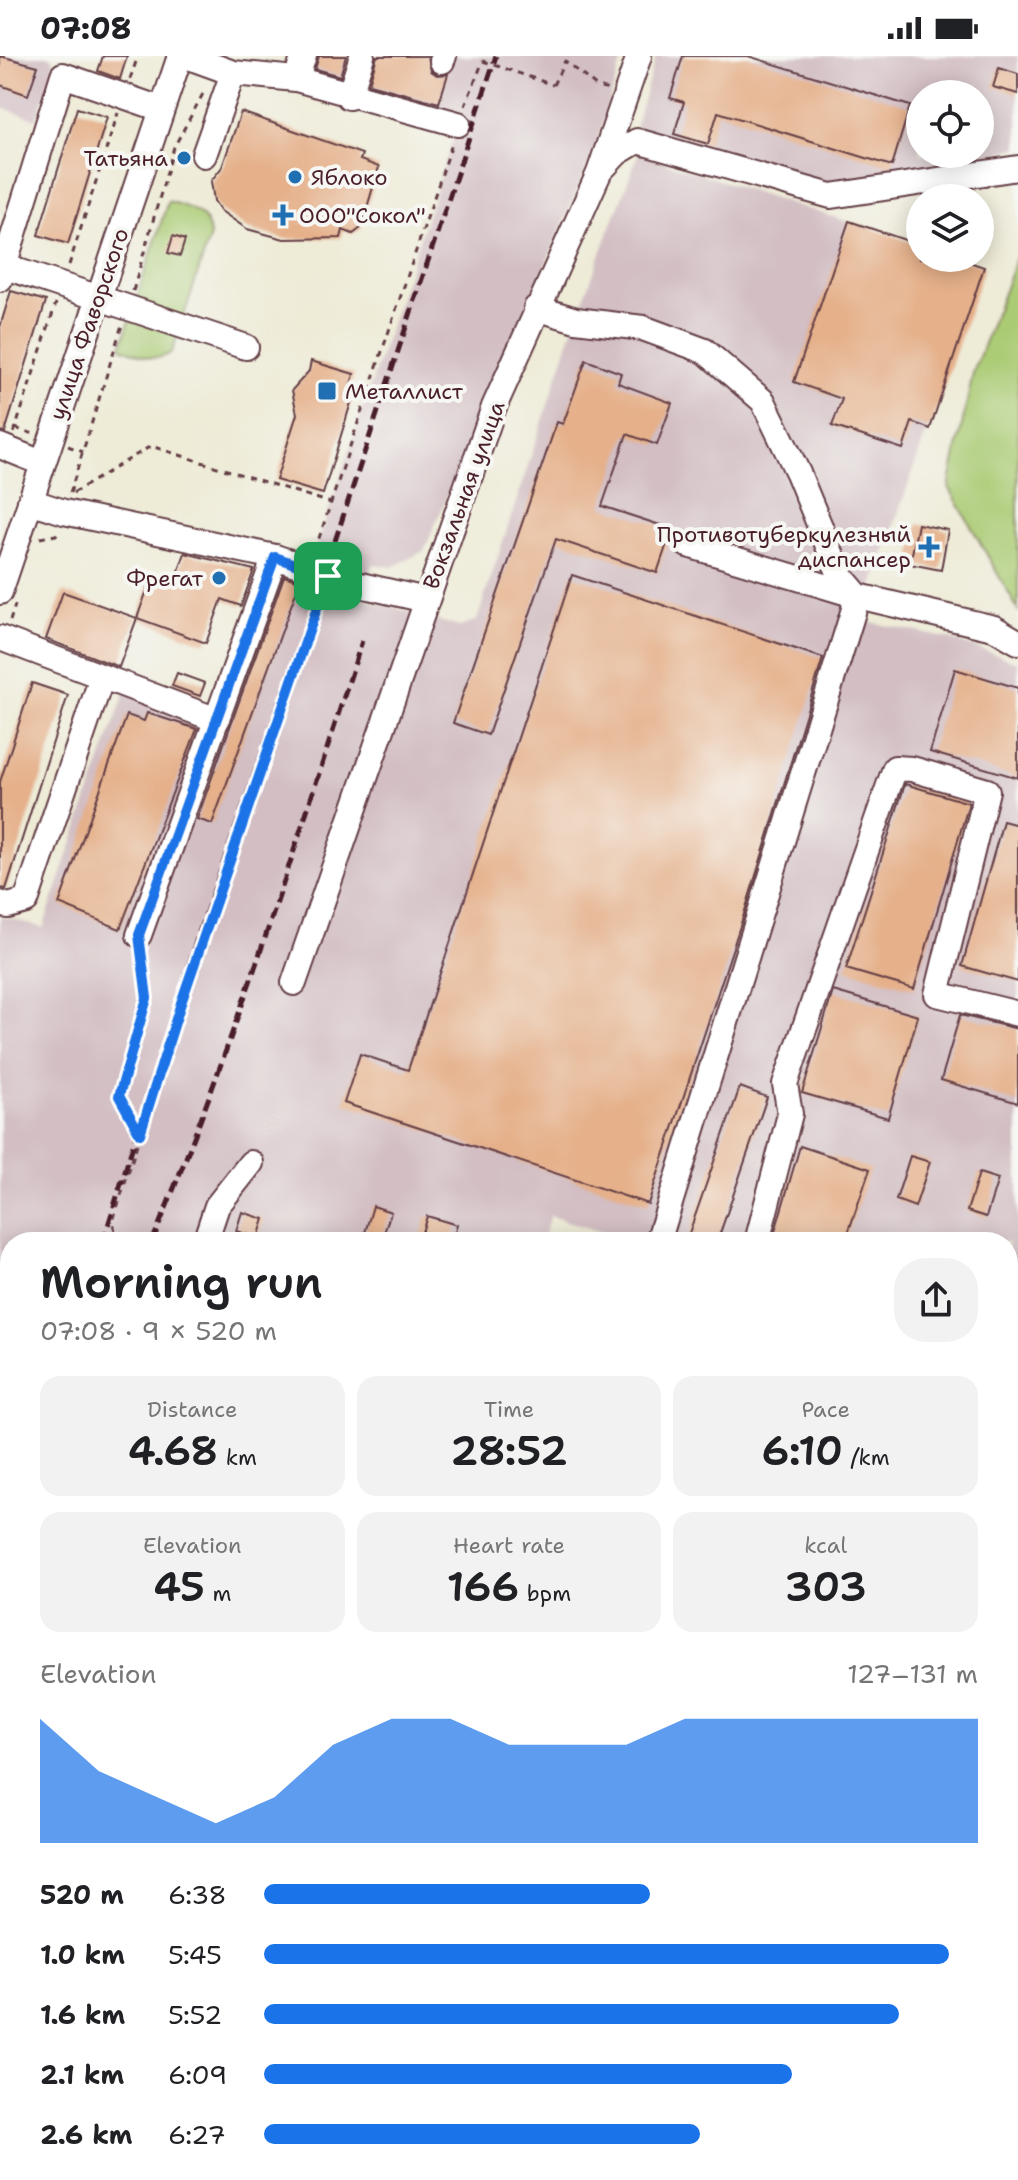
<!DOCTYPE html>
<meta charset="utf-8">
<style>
:root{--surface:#fff;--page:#f2f2f2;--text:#202124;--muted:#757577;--accent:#1a73e8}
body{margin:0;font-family:"Shantell Sans",sans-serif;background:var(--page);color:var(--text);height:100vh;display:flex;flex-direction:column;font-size:30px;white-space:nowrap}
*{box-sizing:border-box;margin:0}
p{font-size:26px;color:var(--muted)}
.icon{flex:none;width:44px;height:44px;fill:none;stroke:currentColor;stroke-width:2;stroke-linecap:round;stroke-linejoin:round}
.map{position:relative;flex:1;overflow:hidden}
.sheet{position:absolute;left:0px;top:1176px;width:1018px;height:948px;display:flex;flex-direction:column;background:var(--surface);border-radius:32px 32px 0 0;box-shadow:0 4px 20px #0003}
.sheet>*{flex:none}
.controls{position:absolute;left:906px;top:24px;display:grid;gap:16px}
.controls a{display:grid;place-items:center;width:88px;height:88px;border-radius:50%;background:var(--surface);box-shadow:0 4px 20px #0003;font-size:40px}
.pin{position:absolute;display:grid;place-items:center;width:68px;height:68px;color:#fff;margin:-34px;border-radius:16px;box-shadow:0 4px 12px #0006}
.round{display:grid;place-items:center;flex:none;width:84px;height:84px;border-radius:32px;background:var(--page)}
.overview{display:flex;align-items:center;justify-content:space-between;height:136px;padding:0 40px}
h1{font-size:44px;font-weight:600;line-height:60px}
.metrics{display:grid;grid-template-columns:repeat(3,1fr);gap:12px;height:136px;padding:8px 40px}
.metrics div{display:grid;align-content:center;border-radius:20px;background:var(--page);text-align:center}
.metrics b{font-size:40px;font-weight:600}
.metrics small{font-size:22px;font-weight:400}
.metrics p{font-size:22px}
.chart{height:224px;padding:16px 40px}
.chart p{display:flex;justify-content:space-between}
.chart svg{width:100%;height:144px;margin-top:8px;fill:var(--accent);opacity:.7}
ul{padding:0 40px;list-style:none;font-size:26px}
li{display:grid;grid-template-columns:128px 96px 1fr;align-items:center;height:60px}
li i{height:20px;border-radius:10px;background:var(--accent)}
.status{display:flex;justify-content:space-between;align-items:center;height:56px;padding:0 40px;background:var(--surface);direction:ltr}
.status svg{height:22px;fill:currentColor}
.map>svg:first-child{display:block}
</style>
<div class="status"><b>07:08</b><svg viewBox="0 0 49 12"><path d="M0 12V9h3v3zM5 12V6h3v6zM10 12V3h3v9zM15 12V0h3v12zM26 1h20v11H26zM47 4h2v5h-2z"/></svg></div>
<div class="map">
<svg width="1018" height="2124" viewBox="0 0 1018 2124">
<rect width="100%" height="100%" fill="#f6f6f2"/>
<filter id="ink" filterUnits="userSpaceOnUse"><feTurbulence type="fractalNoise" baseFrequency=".0125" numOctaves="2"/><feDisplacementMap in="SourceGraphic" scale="16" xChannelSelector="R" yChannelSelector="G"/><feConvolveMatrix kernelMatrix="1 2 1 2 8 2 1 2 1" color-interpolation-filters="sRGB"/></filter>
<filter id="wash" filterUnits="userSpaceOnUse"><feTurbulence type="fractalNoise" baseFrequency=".006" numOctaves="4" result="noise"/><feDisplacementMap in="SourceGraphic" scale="32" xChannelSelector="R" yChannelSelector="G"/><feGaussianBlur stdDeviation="1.8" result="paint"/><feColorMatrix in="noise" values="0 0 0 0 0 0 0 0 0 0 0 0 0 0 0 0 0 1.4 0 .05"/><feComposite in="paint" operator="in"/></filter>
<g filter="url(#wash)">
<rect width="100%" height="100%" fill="#eeebd7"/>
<path fill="#f7d0cc" d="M10,1921V2114H143L99,2124H0V1923Z"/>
<g fill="#d2bec3" fill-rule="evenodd">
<path d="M0,0H51L54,6L51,20L36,63L0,51Z"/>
<path d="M315,0H623L597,87L424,495L393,511L373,508L358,541L460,571L477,564L576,264L638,98L920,189V202H958L984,211L861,564L950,583L1018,606V1331L1008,1373V1186H634L550,1160L541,1186H10V1872L7,1899L0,1900V860L43,872L127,630L217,663L272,510L309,513L458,68L308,18Z"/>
<path d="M656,0H1018V91L981,103L834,129L635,72ZM920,38H980V98H920Z"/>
<path d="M1018,1805V1906L1008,1904V1831Z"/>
<path d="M1008,1973L1018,1975V2124H887L890,2114H1008Z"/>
<path d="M347,2114H418L421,2124H357Z"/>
<path d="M443,2114H628L621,2124H446Z"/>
</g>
<g fill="#aacb73" stroke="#7a754f" stroke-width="2">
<path d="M168,145C188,151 209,156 210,180L172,296C154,308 138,298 121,291Z"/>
<path d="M1018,197V554L949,431L973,317Z"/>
<path d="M1018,1331V1805L1008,1831V1373Z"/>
<path d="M628,2114H890L887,2124H621Z"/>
</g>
<g id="blocks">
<g fill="#e5b08a">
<path d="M0,0L38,10L28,39L0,29Z"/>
<path d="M103,0H127L120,23L98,15Z"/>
<path d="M319,0H346L340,20L315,13Z"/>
<path d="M377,0H428L431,15L437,19L448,18L439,47L369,28Z"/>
<path d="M683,0H748L910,50L892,110L718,56L708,88L674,78L684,46L670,42Z"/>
<path d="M999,12L1018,18V38L993,31Z"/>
<path d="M77,52L107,61L68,188L38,179Z"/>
<path d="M241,56L362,98L360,104L379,111L361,172L353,178L343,174L341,182L284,183L247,173L221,155L214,145L211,125L222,111Z"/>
<path d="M849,165L920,189V202H958L984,211L930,373L912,366L903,393L832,370L842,343L794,326Z"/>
<path d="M173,180L185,184L180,200L168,197Z"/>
<path d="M11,235L46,245L5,376L0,375V271Z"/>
<path d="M586,304L621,317L618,327L672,347L657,389L627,378L602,450L672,473L657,517L556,483L488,679L453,667L557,366L563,368Z"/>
<path d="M311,305L354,318L348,339L353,340L323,438L276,424L297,358L292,334L309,315Z"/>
<path d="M918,468L948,474L941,514L910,508Z"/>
<path d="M185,497L254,514L241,550L222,543L206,587L137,562L153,518L175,526Z"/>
<path d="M572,519L823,602L744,858L648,1148L344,1047L360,998L408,1014Z"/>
<path d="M284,520L300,525L212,768L197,763Z"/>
<path d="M63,536L137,562L119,611L46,583Z"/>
<path d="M955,613L1018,632V722L930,696Z"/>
<path d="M177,617L205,627L200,640L172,630Z"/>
<path d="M32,627L68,639L6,833L0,832V726Z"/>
<path d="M147,657L197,673L120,873L59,848L127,659L144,665Z"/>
<path d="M905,728L969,747L914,933L846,913Z"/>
<path d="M1003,765L1018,769V926L962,910Z"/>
<path d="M833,935L918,960L888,1062L802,1037Z"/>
<path d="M960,959L1018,973V1047L941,1024Z"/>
<path d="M740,1031L767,1041L717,1186H686Z"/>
<path d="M800,1090L870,1113L845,1186H772Z"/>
<path d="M910,1100L930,1106L915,1151L896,1144Z"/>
<path d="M979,1117L998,1123L986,1161L967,1155Z"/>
<path d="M373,1150L391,1156L381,1186L364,1180Z"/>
<path d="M242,1156L264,1163L258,1182L236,1175Z"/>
<path d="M427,1160L457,1169L452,1186H419Z"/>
</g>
</g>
</g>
<g filter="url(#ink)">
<use href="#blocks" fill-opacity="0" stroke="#633e45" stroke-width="2"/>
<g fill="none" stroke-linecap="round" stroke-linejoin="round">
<g stroke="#633e45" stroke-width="28">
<g id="minor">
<path d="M186,0L233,17L296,23L458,68"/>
<path d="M442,5L444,0"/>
<path d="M296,23L304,0"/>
<path d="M349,41L362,0"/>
<path d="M204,99L233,17"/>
<path d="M603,112L617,97L637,85L831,140L1018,112"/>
<path d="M0,209L246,291"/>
<path d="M0,223L63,19L161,53"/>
<path d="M536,252L576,264L643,272L705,295L763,345L798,417L840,519L858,540L994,572L1018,586"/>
<path d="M0,390L42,407"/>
<path d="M30,445L64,456L275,501L356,528L426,544"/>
<path d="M0,536L180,0"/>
<path d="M0,582L217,664"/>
<path d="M0,847L8,850L26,845L102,621"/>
<path d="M139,879L275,501"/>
<path d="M294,927L494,351L599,117L639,0"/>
<path d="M205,1186L217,1150L251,1107"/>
<path d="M658,1186L858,540L688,489"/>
<path d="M757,1186L790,1058L785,1028L895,712L912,713L987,735L937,938L1018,958"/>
<path d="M1008,1279L1018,1273"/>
<path d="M1008,1922L1018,1924"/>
<path d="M278,2114L285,2124"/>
<path d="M451,2114L454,2124"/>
<path d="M514,2114L516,2124"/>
<path d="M12,2124V2114"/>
<path d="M897,2124L899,2114"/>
</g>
</g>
<g stroke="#633e45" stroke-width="3" stroke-dasharray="6 6" stroke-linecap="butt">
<path d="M130,23L138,0"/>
<path d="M553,29L565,5L597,31L609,34"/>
<path d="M465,50L483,5"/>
<path d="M69,209L118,57"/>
<path d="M133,235L174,91L204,36"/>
<path d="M15,372L34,378"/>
<path d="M14,377L56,247"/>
<path d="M68,390L83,396"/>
<path d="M70,437L122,269"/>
<path d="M73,437L151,390L331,447"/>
<path d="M40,482L56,479L58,475"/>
<path d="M315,494L452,88"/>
<path d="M10,565L15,549"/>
<path d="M140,898L147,942L119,1040L140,1078"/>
<path d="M117,1186L113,1165L181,947L322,538"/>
<path d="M0,1913L10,1912"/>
<path d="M311,2114L320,2124"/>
</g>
<use href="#minor" stroke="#fff" stroke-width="24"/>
<g stroke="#4a1f2b" stroke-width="5" stroke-dasharray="12 6" stroke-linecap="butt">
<path d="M103,1186L197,882L324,518L496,0"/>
<path d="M152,1186C234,990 296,787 362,585"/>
<path d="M0,1527L10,1498"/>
<path d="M0,1847L10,1759"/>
<path d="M183,2114L185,2124"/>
</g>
<path stroke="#633e45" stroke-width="3" stroke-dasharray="6 6" stroke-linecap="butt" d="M483,5L553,29"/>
</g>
</g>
<g fill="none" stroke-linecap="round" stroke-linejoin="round" filter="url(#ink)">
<g stroke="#fff" stroke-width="16">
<path id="route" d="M275,501L328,520L181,947L140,1078L119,1040L147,942L139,879Z"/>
</g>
<use href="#route" stroke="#1a73e8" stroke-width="10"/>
</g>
<g fill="#1f6fb2" stroke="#f6f6f2" stroke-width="3">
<circle cx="184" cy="102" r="8"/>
<circle cx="295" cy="121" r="8"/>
<path d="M279 147h8v8h8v8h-8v8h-8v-8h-8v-8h8z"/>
<rect x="317" y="325" width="20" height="20" rx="4"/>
<path d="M925 479h8v8h8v8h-8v8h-8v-8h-8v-8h8z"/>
<circle cx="219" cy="522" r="8"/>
</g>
<g text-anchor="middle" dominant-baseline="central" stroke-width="8" stroke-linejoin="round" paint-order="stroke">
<g font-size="22" fill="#4a1f2b" stroke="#f6f6f2" text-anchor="end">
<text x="168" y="102">Татьяна</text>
<text x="311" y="121" text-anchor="start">Яблоко</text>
<text x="299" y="159" text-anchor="start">ООО"Сокол"</text>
<text x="345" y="335" text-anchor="start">Металлист</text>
<text x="911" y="478">Противотуберкулезный<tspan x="911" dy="25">диспансер</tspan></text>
<text x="203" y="522">Фрегат</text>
</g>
<g font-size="22" fill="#4a1f2b" stroke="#f6f6f2">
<text transform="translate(89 268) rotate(-71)">улица Фаворского</text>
<text transform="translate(464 439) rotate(-70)">Вокзальная улица</text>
</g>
</g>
</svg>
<div class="controls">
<a><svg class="icon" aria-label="locate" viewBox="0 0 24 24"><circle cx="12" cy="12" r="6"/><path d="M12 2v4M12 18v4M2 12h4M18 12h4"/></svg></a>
<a><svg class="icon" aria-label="layers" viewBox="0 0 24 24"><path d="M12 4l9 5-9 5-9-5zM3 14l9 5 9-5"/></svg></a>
</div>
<div class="pin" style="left:328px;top:520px;background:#1e9e55"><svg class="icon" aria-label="arrive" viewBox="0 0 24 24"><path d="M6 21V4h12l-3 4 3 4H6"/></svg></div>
<section class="sheet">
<div class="overview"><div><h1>Morning run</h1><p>07:08 · 9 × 520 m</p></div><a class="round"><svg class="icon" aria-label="share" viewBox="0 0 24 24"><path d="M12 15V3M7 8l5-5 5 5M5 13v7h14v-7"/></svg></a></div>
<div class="metrics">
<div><p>Distance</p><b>4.68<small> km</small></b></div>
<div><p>Time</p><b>28:52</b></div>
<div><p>Pace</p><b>6:10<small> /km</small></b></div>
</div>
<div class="metrics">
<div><p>Elevation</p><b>45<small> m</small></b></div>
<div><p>Heart rate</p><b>166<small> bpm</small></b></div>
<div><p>kcal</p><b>303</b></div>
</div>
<div class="chart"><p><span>Elevation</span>127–131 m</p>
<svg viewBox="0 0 160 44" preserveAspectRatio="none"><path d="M0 44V6L10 22L20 30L30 38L40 30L50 14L60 6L70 6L80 14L90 14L100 14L110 6L120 6L130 6L140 6L150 6L160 6V44z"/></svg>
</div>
<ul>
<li><b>520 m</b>6:38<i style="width:54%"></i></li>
<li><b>1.0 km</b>5:45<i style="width:96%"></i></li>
<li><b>1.6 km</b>5:52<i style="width:89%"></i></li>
<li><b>2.1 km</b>6:09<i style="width:74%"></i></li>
<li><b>2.6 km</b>6:27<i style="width:61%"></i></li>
</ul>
</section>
</div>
